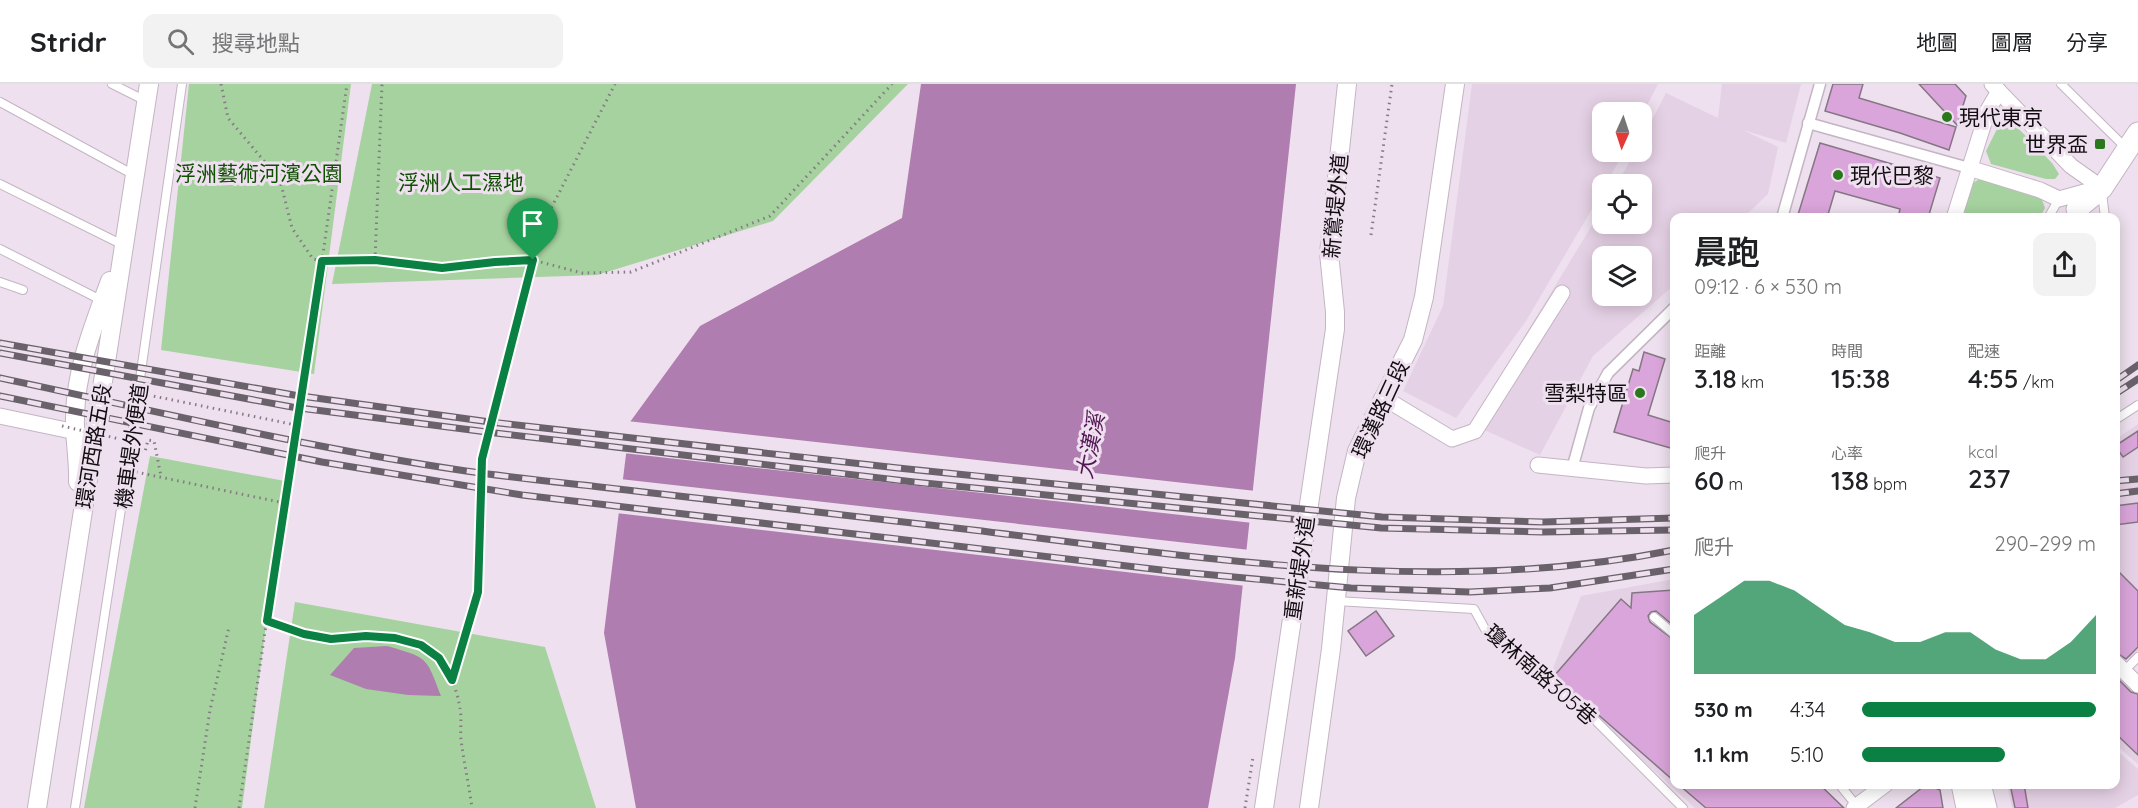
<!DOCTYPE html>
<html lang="zh-TW">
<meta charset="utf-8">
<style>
:root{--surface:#fff;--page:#f2f2f2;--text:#202124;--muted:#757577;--line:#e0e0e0;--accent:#0b8043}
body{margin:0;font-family:Quicksand,"Noto Sans TC",sans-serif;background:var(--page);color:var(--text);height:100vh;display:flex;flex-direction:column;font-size:22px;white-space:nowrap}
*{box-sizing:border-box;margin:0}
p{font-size:20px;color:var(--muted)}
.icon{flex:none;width:33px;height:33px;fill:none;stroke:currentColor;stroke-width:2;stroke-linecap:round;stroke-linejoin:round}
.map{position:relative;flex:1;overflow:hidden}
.panel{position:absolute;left:1670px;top:129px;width:450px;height:576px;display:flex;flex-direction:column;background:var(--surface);border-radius:12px;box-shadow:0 3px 15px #0003}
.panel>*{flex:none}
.needle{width:39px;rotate:183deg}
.controls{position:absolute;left:1592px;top:18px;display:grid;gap:12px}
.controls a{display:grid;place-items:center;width:60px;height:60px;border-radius:12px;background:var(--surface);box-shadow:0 3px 15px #0003;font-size:30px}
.pin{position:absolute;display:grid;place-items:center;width:51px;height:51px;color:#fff;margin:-62px -26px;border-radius:50% 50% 50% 0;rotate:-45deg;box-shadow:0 0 6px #0007}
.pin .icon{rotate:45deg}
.round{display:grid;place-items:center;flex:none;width:63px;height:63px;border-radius:12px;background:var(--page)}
.head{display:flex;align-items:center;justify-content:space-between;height:102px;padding:0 24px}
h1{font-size:33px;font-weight:600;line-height:45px}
.metrics{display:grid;grid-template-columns:repeat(3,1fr);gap:9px;height:102px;padding:6px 24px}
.metrics div{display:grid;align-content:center}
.metrics b{font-size:26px;font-weight:600}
.metrics small{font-size:16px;font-weight:400}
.metrics p{font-size:16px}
.chart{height:168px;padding:12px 24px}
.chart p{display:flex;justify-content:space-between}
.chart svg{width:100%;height:108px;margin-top:6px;fill:var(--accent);opacity:.7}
ul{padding:0 24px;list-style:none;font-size:20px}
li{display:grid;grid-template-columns:96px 72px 1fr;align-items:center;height:45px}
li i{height:15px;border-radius:8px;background:var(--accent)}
header{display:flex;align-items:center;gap:36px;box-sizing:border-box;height:84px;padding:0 30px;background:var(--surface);border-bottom:2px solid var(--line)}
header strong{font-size:28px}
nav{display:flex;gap:33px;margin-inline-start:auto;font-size:21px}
.search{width:420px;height:54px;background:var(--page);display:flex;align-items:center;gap:15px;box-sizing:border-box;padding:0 21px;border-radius:12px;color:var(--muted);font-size:22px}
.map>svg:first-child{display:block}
</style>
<header>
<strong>Stridr</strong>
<div class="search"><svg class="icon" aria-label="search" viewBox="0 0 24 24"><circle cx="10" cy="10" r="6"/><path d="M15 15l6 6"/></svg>搜尋地點</div>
<nav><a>地圖</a><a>圖層</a><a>分享</a></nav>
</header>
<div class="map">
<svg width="2138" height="724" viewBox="0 0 2138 724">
<rect width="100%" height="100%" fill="#eee0ee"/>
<g fill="#e5d1e5" fill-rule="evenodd">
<path d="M1472,0H1658L1641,33V28H1602V68H1624L1606,100H1602V108L1526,237L1456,334L1403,307L1443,222Z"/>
<path d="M1722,0H1801L1786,59L1743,46L1778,63L1768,110L1744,133L1674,134V201L1593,272L1540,371L1471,340L1602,125V140H1641V100H1617L1635,68H1641V57L1666,9L1718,34ZM1602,172H1641V212H1602Z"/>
<path d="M2138,340V582L2115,560V356Z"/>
<path d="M1674,495V700L1741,701L1713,724H1695L1550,592L1581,512Z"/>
<path d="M2115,589L2138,612V680L2115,660Z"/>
<path d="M2115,665L2138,685V711L2115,724H2012L2007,701L2115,700Z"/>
</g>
<g fill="#a5d29e">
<path d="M189,0H351L314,290L161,266Z"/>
<path d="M372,0H908L773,137L597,191L332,200Z"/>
<path d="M2013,39L2052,79L2059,90L2055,95H2046L1991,80L1986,67L1999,41Z"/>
<path d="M1981,94L2041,113L2045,124L2040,133L1961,134L1970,101Z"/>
<path d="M150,372L285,397L242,724H84Z"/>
<path d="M295,518L545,563L596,724H264Z"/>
</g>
<g fill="#af7daf">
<path d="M921,0H1296L1235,574L1208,724H636L604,549L630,338L700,242L902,134Z"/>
<path d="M387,562C428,574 426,572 441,612L408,611L366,605L330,591L354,564Z"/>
</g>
<g fill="#eee0ee">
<path d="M627,337L1256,407L1253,439L623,369Z"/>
<path d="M620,395L1250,466L1246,502L616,429Z"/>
</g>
<g fill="#daa5da" stroke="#847783" stroke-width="1.5">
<path d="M1833,0H1863L1859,14L1956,43L1949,66L1900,49L1825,27Z"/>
<path d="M1919,0H1955L1966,12L1957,41Z"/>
<path d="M1820,59L1940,94L1928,134H1898L1900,125L1835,107L1827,134H1797Z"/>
<path d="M1644,268L1665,275L1648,331L1674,339V365L1614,348L1633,285L1639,287Z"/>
<path d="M2138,347V363L2123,373L2115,362Z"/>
<path d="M2138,419V438L2115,441V422Z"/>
<path d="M2115,484L2138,507V563L2126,575L2115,568Z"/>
<path d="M1674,506V542L1656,527L1651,528L1648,532L1650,538L1674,556V697L1554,592L1621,515L1631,524L1632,509Z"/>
<path d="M1376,527L1394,552L1366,572L1348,547Z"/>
<path d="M2115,592L2131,608L2138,610V671L2115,649Z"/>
<path d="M1678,700H1819L1844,724H1706Z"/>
<path d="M2010,700H2024L2028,724H2015Z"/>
<path d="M1931,702L1940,706L1943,724H1896L1923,703Z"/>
</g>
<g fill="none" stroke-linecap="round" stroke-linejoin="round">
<g stroke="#c3b5c3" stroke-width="10">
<g id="service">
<path d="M112,0L146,17"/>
<path d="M2061,0L2127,65"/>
<path d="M0,18L134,91"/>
<path d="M0,100L123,161"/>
<path d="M2102,108L2105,134"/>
<path d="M2048,134L2059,115"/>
<path d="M0,165L103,217"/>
<path d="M0,198L23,206"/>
<path d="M2115,336L2138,321"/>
<path d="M1336,517L1474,525L1485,545L1591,632L1683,724"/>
<path d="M1654,533L1674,550"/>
<path d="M2124,587L2138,573"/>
<path d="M1839,700L1856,721"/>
<path d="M75,724L127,386L182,0"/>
</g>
</g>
<g stroke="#c3b5c3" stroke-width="13">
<g id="pedestrian">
<path d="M1808,39L1969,84"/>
<path d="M1782,134L1820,0"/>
<path d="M1572,385L1589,324L1608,289L1674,224"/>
</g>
</g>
<g stroke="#c3b5c3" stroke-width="17">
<g id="minor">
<path d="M1992,0L2071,82L2102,104"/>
<path d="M1969,84L2040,106L2059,115L2099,104"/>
<path d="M1954,134L1988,26L1999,7"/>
<path d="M1384,314L1452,355L1475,347L1562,209"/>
<path d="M0,332L76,348"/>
<path d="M1538,381L1646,392L1674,391"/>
<path d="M2115,578L2138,601"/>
<path d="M1854,724L1886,700"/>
</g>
</g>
<g stroke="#c3b5c3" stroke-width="20">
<g id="tertiary">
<path d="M78,398C79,376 74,354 75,332C76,284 94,241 110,197"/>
<path d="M37,724L149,0"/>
<path d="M1264,724L1335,245V228L1329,169L1347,0"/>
<path d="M1309,724L1331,565L1346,414L1357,367L1413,256L1424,213L1455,0"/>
</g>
</g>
<g stroke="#c3b5c3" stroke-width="23">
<g id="secondary">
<path d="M2077,125L2102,104L2138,49"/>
<path d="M1962,700L1967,724"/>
<path d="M1980,700L1986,724"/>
</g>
</g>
<g stroke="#847b84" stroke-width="3" stroke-dasharray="1.5 4.5" stroke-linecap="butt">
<path d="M221,0L228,34L280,96L292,144L313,175L322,177L375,176L442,184L495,178L533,176L582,189L631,188L770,132L892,0"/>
<path d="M1371,151L1392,0"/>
<path d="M375,176L382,0"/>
<path d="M148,311L296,341"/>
<path d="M141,367L145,368L148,356L154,357L161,392"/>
<path d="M136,388L284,419"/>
<path d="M267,537C287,544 308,553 329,555C349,557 372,551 393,553C432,557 454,587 460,624C462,634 460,645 461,656C464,679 469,701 472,724"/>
<path d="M452,596L478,508L482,375L542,142L615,0"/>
<path d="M195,724L210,626L229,543"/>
<path d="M239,724L284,419L322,177L347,0"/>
<path d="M1245,724L1253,673"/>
</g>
<use href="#service" stroke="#fff" stroke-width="8"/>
<use href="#pedestrian" stroke="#fff" stroke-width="10"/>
<use href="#minor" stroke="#fff" stroke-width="15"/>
<use href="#tertiary" stroke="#fff" stroke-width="18"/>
<use href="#secondary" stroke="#fff" stroke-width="21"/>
<g stroke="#6a626a" stroke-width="7">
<g id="rail">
<path d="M0,259L294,311L490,338L898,384L1382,433L1543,438L1674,434"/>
<path d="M0,269L292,323L487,348L914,398L1381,444L1542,448L1674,446"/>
<path d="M0,294C155,327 310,364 466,387C522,395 579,400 635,407C748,420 860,433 973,446C1204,474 1443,513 1674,466"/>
<path d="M2115,297L2138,281"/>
<path d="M2115,310L2138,295"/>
<path d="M0,312L322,378L522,411L1170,487L1351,504L1470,508L1550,504L1674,485"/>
<path d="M2115,397L2138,395"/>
<path d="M2115,410L2138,407"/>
</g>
</g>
<use href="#rail" stroke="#eee0ee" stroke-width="4.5" stroke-dasharray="14" stroke-linecap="butt"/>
<path stroke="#847b84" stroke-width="3" stroke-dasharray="1.5 4.5" stroke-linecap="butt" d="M62,342L142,360"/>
</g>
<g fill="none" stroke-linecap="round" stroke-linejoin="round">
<g stroke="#fff" stroke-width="12">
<path id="route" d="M375,176L442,184L495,178L533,176L482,375L478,508L452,596L439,574L421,561L395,554L366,552L331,555L304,550L267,537L322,177Z"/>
</g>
<use href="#route" stroke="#0b8043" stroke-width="8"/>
</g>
<g fill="#2a771d" stroke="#eee0ee" stroke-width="2">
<circle cx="1947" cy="33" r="6"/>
<rect x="2094" y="54" width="12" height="12" rx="3"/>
<circle cx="1838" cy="91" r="6"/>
<circle cx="1640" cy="309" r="6"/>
</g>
<g text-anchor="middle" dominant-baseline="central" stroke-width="6" stroke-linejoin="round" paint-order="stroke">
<g font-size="21" fill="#110d11" stroke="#eee0ee" text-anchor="start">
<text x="1959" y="33">現代東京</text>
<text x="2088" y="60" text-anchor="end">世界盃</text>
<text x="1850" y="91">現代巴黎</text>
<text x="1628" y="309" text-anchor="end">雪梨特區</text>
</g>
<g font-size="21" fill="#0e4f01" stroke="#eee0ee">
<text x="259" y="89">浮洲藝術河濱公園</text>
<text x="461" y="98">浮洲人工濕地</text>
</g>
<g font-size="21" fill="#110d11" stroke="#eee0ee">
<text transform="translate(1335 122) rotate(-85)">新鶯堤外道</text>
<text transform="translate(1380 325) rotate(-65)">環漢路三段</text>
<text transform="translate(93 362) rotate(-81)">環河西路五段</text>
<text transform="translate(131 362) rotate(-82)">機車堤外便道</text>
<text transform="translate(1299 484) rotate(-82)">重新堤外道</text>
<text transform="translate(1541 590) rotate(41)">瓊林南路305巷</text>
</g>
<g font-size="22" font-style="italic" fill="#531655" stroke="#eee0ee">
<text transform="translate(1090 362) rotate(-79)">大漢溪</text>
</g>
</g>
</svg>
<div class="controls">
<a><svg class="needle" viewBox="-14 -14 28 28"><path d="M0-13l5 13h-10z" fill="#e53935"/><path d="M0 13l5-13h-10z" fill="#757577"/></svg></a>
<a><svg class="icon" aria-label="locate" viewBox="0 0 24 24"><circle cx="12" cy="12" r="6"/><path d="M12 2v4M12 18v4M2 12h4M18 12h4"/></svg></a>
<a><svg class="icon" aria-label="layers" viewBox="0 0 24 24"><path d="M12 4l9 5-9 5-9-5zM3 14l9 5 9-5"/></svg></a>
</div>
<div class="pin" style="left:533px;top:176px;background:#1e9e55"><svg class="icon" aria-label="arrive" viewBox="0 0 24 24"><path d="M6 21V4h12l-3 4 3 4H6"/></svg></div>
<section class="panel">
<div class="head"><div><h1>晨跑</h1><p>09:12 · 6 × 530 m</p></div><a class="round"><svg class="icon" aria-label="share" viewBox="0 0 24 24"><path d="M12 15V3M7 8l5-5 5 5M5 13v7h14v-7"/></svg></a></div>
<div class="metrics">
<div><p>距離</p><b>3.18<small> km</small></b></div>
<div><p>時間</p><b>15:38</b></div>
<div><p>配速</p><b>4:55<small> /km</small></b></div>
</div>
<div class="metrics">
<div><p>爬升</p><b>60<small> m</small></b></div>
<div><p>心率</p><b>138<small> bpm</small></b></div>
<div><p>kcal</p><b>237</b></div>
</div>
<div class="chart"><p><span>爬升</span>290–299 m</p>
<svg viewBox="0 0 160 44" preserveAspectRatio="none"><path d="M0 44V20L10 13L20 6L30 6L40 10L50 17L60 24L70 27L80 31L90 31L100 27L110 27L120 34L130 38L140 38L150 31L160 20V44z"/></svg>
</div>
<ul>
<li><b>530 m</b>4:34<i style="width:100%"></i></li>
<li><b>1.1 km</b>5:10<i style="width:61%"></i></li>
</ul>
</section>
</div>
